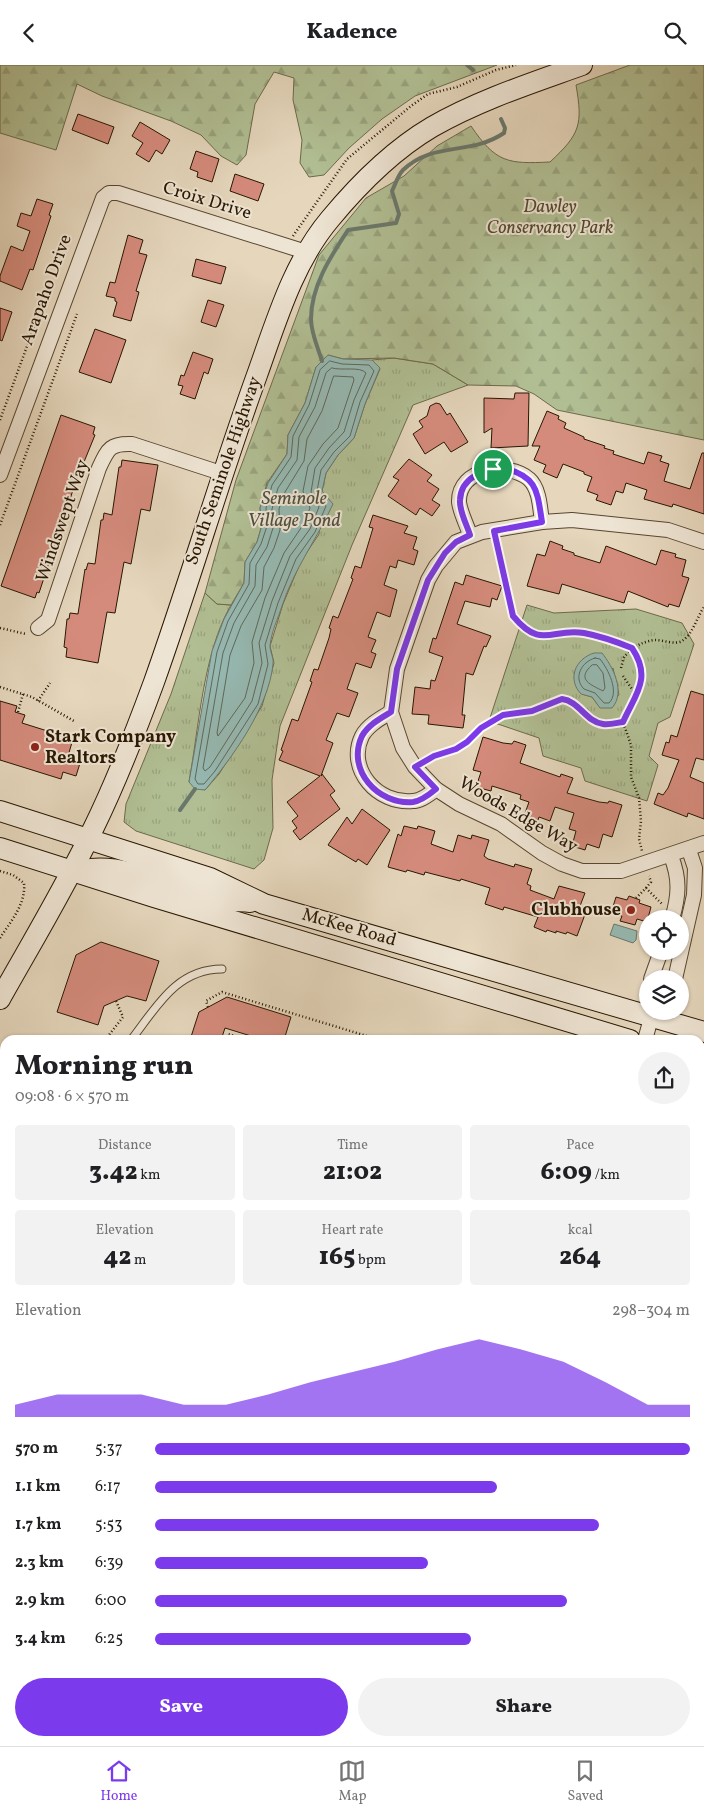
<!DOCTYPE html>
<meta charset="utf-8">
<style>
:root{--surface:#fff;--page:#f2f2f2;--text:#202124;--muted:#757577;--line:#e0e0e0;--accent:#7c3aed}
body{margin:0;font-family:Vollkorn,serif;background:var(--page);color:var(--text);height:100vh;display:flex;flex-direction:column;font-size:19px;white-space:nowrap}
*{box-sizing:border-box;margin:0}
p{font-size:16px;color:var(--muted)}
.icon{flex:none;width:28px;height:28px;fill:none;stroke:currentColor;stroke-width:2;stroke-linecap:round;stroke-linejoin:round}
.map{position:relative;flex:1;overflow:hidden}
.drawer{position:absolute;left:0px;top:970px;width:705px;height:711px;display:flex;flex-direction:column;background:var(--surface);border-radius:15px 15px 0 0;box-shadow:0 1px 4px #0004}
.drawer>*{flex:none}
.controls{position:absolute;left:639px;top:845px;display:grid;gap:10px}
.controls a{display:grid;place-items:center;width:50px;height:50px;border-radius:50%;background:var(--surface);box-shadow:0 1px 4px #0004;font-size:25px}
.pin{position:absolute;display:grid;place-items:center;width:42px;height:42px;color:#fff;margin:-21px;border:2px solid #fff;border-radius:50%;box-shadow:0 1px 5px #0007}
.round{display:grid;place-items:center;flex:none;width:52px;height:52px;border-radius:26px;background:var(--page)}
.headline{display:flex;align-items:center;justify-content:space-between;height:85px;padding:0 15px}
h1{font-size:28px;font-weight:800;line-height:38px}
.metrics{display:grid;grid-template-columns:repeat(3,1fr);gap:8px;height:85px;padding:5px 15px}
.metrics div{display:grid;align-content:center;border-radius:5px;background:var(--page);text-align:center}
.metrics b{font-size:25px;font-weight:800}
.metrics small{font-size:14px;font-weight:400}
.metrics p{font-size:14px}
.chart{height:140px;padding:10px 15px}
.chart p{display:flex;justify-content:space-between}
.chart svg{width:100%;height:90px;margin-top:5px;fill:var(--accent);opacity:.7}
.action{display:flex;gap:10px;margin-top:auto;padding:10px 15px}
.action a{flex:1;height:58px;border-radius:30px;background:var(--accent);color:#fff;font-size:20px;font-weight:800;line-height:58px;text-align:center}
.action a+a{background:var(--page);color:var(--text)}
ul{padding:0 15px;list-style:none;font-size:16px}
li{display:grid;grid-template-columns:80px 60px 1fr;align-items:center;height:38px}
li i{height:12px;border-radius:6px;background:var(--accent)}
header{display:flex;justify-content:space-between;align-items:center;height:65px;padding:0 15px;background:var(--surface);font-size:22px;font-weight:800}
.dock{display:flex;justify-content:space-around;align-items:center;height:70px;border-top:1px solid var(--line);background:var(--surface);font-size:14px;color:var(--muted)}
.dock a{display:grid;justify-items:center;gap:2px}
.dock .active{color:var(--accent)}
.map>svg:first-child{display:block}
</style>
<header><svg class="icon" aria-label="back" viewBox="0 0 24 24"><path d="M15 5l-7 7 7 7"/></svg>Kadence<svg class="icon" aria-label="search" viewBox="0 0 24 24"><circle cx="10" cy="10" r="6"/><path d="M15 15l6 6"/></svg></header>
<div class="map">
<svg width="704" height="1681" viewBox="0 0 704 1681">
<defs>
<pattern id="grass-tufts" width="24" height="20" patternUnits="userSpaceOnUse" patternTransform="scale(1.25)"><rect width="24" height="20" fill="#b1be93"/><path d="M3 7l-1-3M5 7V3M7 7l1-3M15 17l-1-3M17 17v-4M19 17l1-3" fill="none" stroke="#98a37d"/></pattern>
<pattern id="forest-firs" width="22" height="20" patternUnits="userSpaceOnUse" patternTransform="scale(1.25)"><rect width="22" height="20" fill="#b1be93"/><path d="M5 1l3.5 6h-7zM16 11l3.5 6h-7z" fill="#98a37d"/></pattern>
</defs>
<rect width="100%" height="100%" fill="#e5d6bc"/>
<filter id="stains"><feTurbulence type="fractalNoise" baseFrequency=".004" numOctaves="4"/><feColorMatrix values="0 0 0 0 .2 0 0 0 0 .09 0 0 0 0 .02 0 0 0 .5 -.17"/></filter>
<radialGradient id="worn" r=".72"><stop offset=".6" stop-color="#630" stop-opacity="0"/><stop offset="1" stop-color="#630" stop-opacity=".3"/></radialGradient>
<g fill="url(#grass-tufts)" stroke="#6c6a4a" fill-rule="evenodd">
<path d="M394,293L433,299L468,320L413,340L352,480L280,661L272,715L273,763L264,795L254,804L136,766L124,757L126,739L171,629L205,528L217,539L231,540C203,588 199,662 189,717L205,725L219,709L262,641L274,598L270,581L283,539L301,496L319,469L322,426L326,408L338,390L354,373L365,339L380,304L372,295Z"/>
<path d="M527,540L554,548L636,544L682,558L694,579L670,652L658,658L649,691L658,700L647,736L585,716L581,703L543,691L539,673L489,656ZM613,603L619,630L598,640L592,632L582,629Z"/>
</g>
<g fill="url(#forest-firs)" stroke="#6c6a4a">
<path d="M0,0H497L415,31L382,54L349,83L324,110L309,112L300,98L302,75L293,35L294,13L274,7L255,39L246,90L237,100L221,91L201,70L171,56L102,31L77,19L56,85L0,68Z"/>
<path d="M630,0H704V375L557,345L534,329L516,321L468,320L433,299L394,293L343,294L328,290L316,302L305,338L288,370L287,389L267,418L260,443L262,460L257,477L245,497L244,518L231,540L217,539L205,528L236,415L319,190L366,133L404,111L437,81L471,61C496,98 508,99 550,97C580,69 583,60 576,20Z"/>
</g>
<g fill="#96b9b2" stroke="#6a786c">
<path d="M328,290L343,294L372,295L380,303L365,339L354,373L338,390L326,408L322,426L333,439C317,474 294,504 282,541C278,553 271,568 270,581C270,587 274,593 273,599C269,642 232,693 205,725L195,724L189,717L212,586L224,554L244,518L245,497L257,477L262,460L260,443L268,418L287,389L288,370L305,338L316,302Z"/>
<path d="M594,588H602C613,602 626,627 612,643H600L592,632L581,629C567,614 575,594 594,588Z"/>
<path d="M614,859L637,866L636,875L633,878L610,870Z"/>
</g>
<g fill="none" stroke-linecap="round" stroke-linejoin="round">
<g stroke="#5f685a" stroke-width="1">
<path d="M330,296L342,299L369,300L374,306L360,337L350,371L334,387L321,405L317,426L326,441L315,467L296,494L278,538L265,580L268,599L258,639L215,706L204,719H198L195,714L217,587L228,556L249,519L250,498L261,479L267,461L266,443L272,420L291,392L293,371L309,340L320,305Z"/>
<path d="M332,303C342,306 360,301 366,308L354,335L344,367L329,383L315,403L311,427L319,442L310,464L290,491L272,536L259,578L262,598L252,636L210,702L205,706L203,703L223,588L234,558L255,521L256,500L267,482L273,463L272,444L278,423L297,395L299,372L315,342L326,308Z"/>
<path d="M334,311L353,312L354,315L338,363L323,379L308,401L303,426L310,443L303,460L284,488L265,533L252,577L254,598L245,633L218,671L217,668L230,590L241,561L262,525L264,502L274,483L280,465L279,444L285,427L304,396L307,374L322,346Z"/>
<path d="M595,593L600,594C608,604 620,627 609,638H604L595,628L584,624C573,613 581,597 595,593Z"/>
<path d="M597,600L603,608L605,623L603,626C592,620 575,615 592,600Z"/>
</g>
<g stroke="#6a786c" stroke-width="4">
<path d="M467,0L473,5"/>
<path d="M322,296C318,283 311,268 311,254C311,221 331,191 348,165L396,158L399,149L392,126C395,120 398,110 403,105C433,76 470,91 504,68L505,63L501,54"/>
<path d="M180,745L195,724"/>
</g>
</g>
<g fill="#d58b7c" stroke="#281702">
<path d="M78,49L114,62L108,79L72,65Z"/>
<path d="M140,57L170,75L162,89L156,85L149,97L136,89L143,78L132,71Z"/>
<path d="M196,86L219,94L212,117L197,112L198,107L190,104Z"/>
<path d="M235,109L264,119L258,136L230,126Z"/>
<path d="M37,134L53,139L49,150L51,151L33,205L30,204L22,225L0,216V211L11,181L23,186L30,166L17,161L21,148L31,151Z"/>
<path d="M128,170L143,175L139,188L147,190L136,226L139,227L131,256L113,251L117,237L115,236V233L106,231L110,217L115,218Z"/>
<path d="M196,194L226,202L221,219L192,211Z"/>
<path d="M208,235L224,240L216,262L201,257Z"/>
<path d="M0,243L12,247L2,276L0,275Z"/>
<path d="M95,264L126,275L111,318L79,307Z"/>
<path d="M193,287L213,294L208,309L204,307L195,334L180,329L183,321L178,320L181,310L184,311Z"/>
<path d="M515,328H529L528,381L491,383L492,363L484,368V333L514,334Z"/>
<path d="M436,338L440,339L447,350L450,348L468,377L451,387L444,377L425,389L413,369L423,362L419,356L427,351L430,341Z"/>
<path d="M547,346L559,351L558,354L566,358L564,363L584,372V374L605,381L604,383L614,386L613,389L644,399L648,387L662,391L660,396L669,399L664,416L690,424L702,388H704V449L673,439L672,442L644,434L647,425L626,418L623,428L616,426L611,440L596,435L598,430L587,426L592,412L584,409V407L563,399L557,413L543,407L546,400L534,395L540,381H532Z"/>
<path d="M61,350L95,362L93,369L95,370L75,419L39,528L37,527L35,533L1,521Z"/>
<path d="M409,394L432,410L427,416L439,424L432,435L440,440L432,451L420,443L416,450L388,431L399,415L393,412Z"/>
<path d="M122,395L158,400L150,446L141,444L131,499L124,497L115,548L107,547L98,598L66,592L67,583L64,582L67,554H69L70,548L78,549L85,504L86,505L88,498L95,499L101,455H103L104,448L112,450L119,402H121Z"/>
<path d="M373,450L408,461L404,468L417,472L413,484L418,486L414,500L398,495L396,503L390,501L384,520L397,525L390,552L377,547L368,572L376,575L371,587L376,589L371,603L356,598L347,624L358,628L349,652L337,648L326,675L333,678L321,711L322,709L335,726L330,730L340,744L300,775L293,766L297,763L292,756L298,751L287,737L320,711L279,695L283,686L281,685L292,654L298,656L312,617L310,616L314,604L318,605L329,573L331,564L329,563L333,551L338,553L353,514L351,513L355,501L361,503L373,463L369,462Z"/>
<path d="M550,476L563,481L562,484L574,488V490L600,498L606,481L656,500L661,485L676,489L675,492L686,495L682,511L689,513L679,542L669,539L668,542L628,526L624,538L562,519L559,529L527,521L537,489L545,491Z"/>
<path d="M466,510L502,521L497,535L492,533L490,542L465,536L457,559L491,571L486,582L484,581L473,610L466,608L462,650H465L463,663L428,659L429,650L412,649L415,622L430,624L431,615L435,616L443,592L429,587L433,573L436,574L455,517L463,520Z"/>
<path d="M691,626L704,630V695L696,693L690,712L704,718V754L688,748L687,752L654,739L658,728L663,730L668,723L679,695L662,690L666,677L669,678L671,670L677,672Z"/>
<path d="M0,636L17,641L15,647L25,650L22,658L73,674L68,691L81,695L76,711L63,707L61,714L0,695Z"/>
<path d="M483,672L503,678L512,679L514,676L526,680L520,698L560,712L561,709L573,713L567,728L599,737L608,738L609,736L622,740L612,772L603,769L599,783L587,779L585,785L572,781L576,766L569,764L574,748L555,742L550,756L539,752L538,755L524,751L529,737L520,734L521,730L492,721L491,726L476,722L481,707L473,705Z"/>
<path d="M362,744L390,765L367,800L358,794L356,797L328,780L347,752L352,759Z"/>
<path d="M404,761L417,764L418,761L435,766L431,779L453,787L458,770L471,774L472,770L489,775L484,791L488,794L514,802L515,799L532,804L527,819L531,821L530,825L554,834L559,821L585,828L580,841L587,844L577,871L567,867L566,869L556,866V868L547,865L546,867L534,862L538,852L504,842L503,845L485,839L490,823L461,814L460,816L425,807L424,810L407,805L406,807L388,802L398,769L401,771Z"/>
<path d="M629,831L640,835L639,838L651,842L647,857L637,854L635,860L620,856L622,851L611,848L616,832L627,835Z"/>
<path d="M101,877L159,896L146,936L127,931L104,941L98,960L57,947L76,890Z"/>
<path d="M227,932L291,952L284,975H264L225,963L221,975H190L199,947Z"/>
</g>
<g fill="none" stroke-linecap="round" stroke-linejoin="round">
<g stroke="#574730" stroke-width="9">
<path id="lane" d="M131,975C156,943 176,904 222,904"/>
</g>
<g stroke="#574730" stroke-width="16">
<g id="street">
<path d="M0,410L103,133L109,128H118L306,187"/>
<path d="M470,470C467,460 460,447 459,437C458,403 508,396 529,414C540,424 540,444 542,457"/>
<path d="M704,477L668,465L572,455L542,457L482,467L456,477L436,501L428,515L397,604L391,647L403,683L415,702L436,724L459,739L501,759L542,788L562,799L582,806H621L704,778"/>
<path d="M38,563L48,555L99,403C108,384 110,378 132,379L221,408"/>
<path d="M391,647C381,653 368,660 362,671C346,704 378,740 413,736C421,736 430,729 436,724"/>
<path d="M671,791C680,814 679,830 672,854"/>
<path d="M651,914L661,886"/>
<path d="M675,914L694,830L695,803L689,785"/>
<path d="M645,975L653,946"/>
<path d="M0,1046L5,1048"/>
<path d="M700,1268L704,1263"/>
<path d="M700,1282L704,1285"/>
<path d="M700,1544L704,1547"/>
<path d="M5,1549C0,1568 0,1585 5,1604"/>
<path d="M526,1676L530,1681"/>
<path d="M283,1681V1676"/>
</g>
</g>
<g stroke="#281702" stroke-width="22">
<g id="secondary">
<path d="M0,746L210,813L264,839L704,967"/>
<path d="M0,783L154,832L630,975"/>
<path d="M91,804C131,800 172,824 211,833C223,836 237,836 250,837"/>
<path d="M0,934C32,877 66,821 94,762C117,715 136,666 154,617C190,516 220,412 257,310C276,257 293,198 330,154C359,119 393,85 432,62C479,35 532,18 582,0"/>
<path d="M700,996L704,998"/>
</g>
</g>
<g stroke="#281702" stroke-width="2.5" stroke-dasharray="1 2.5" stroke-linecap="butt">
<path d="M293,171L347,94L411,41L428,29L457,22L496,5L516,0"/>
<path d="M0,355L41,243"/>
<path d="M0,460L77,249"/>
<path d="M497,478C500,499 505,530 513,549C525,579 557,567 581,568C593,569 621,578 632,583C640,579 646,576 655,575C663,575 675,580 682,576C693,569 697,552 704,542"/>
<path d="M0,563L26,569"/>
<path d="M621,603L624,592L632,583C653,613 636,628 623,657L631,680V712L639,733L641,756L639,774L642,786"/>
<path d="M623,611L636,630"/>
<path d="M0,622L32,632L74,656"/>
<path d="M38,636L50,618"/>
<path d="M18,647L23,629"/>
<path d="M426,695L456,684L467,677L481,663L503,650L532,646L563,634C590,638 580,664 623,657"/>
<path d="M0,806L13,810L24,818C26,839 11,856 0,873"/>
<path d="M646,823L651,817L649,811"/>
<path d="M636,833L646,823L662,839"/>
<path d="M208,942L206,936L222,927L380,975"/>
<path d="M158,972L167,975"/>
<path d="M105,975L123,952L116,936"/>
<path d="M226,975L228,969L249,975"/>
<path d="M0,1137L5,1133"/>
<path d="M0,1159V1162"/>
</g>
<use href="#lane" stroke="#eee4d3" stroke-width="7"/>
<use href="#street" stroke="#eee4d3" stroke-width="14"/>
<use href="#secondary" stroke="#eee4d3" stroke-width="20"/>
</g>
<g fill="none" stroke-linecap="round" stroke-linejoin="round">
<g stroke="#fff" stroke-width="10">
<path id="route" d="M504,403C538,412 537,426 542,457L494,466L513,551C542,586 552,562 584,568C600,571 617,577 632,583C652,613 636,628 623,657C616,658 609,660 603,659C586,657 579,636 562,634L532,646L503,650L481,663L467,677L456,684L434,691L415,702L436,724C430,729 421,736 413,737C378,740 346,705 362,671C368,660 381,653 391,647L397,604L428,515L445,488L456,477L470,470C467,460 459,446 460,435C461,412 484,404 504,403Z"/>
</g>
<use href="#route" stroke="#7c3aed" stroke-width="6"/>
</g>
<g fill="#8f2418" stroke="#eee4d3" stroke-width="2">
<circle cx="35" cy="682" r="5"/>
<circle cx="631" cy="845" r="5"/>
</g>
<g text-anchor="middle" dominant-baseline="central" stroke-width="4" stroke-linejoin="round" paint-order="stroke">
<g font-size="18" fill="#281702" stroke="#eee4d3">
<text transform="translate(207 136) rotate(17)">Croix Drive</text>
<text transform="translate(47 225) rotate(-70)">Arapaho Drive</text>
<text transform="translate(224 406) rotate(-71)">South Seminole Highway</text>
<text transform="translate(63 456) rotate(-71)">Windswept Way</text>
<text transform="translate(518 750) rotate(30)">Woods Edge Way</text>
<text transform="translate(349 863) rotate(16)">McKee Road</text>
</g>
<g font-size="18" font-style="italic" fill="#51492e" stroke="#eee4d3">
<text x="550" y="142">Dawley<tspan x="550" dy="21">Conservancy Park</tspan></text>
</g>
<g font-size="18" font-weight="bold" fill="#281702" stroke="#eee4d3" text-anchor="start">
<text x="45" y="672">Stark Company<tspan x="45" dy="21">Realtors</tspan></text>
<text x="621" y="845" text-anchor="end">Clubhouse</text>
</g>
<g font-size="19" font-style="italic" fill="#4e5040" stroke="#eee4d3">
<text x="294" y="434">Seminole<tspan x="294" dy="22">Village Pond</tspan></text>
</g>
</g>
<rect width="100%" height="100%" filter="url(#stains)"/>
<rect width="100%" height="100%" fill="url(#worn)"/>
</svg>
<div class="controls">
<a><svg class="icon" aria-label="locate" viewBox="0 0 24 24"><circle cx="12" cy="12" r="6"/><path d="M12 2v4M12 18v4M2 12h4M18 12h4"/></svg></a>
<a><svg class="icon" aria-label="layers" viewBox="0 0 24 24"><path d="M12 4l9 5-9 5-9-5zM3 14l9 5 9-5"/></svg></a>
</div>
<div class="pin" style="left:493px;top:404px;background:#1e9e55"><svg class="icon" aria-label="arrive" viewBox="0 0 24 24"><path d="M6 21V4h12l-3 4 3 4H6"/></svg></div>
<section class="drawer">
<div class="headline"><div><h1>Morning run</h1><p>09:08 · 6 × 570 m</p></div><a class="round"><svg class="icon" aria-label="share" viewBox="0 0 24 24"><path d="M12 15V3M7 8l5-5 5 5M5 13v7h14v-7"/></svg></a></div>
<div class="metrics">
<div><p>Distance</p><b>3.42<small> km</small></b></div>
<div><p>Time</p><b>21:02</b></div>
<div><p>Pace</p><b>6:09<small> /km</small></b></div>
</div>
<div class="metrics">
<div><p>Elevation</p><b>42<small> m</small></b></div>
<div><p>Heart rate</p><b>165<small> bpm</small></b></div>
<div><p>kcal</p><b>264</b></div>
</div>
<div class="chart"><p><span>Elevation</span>298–304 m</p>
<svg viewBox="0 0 160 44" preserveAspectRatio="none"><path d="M0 44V38L10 33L20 33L30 33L40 38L50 38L60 33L70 27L80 22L90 17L100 11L110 6L120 11L130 17L140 27L150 38L160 38V44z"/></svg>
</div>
<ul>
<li><b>570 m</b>5:37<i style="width:100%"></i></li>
<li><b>1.1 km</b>6:17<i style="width:64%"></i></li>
<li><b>1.7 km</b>5:53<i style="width:83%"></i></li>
<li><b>2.3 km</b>6:39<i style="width:51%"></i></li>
<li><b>2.9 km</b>6:00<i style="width:77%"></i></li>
<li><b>3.4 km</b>6:25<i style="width:59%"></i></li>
</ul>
<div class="action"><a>Save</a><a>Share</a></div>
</section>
</div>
<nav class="dock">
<a class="active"><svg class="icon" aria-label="home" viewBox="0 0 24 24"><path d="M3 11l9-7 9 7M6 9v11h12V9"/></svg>Home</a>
<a><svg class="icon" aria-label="map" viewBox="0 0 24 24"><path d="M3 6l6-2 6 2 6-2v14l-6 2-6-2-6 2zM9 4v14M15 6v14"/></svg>Map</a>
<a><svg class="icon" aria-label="saved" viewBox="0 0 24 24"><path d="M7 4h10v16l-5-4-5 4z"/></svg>Saved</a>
</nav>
